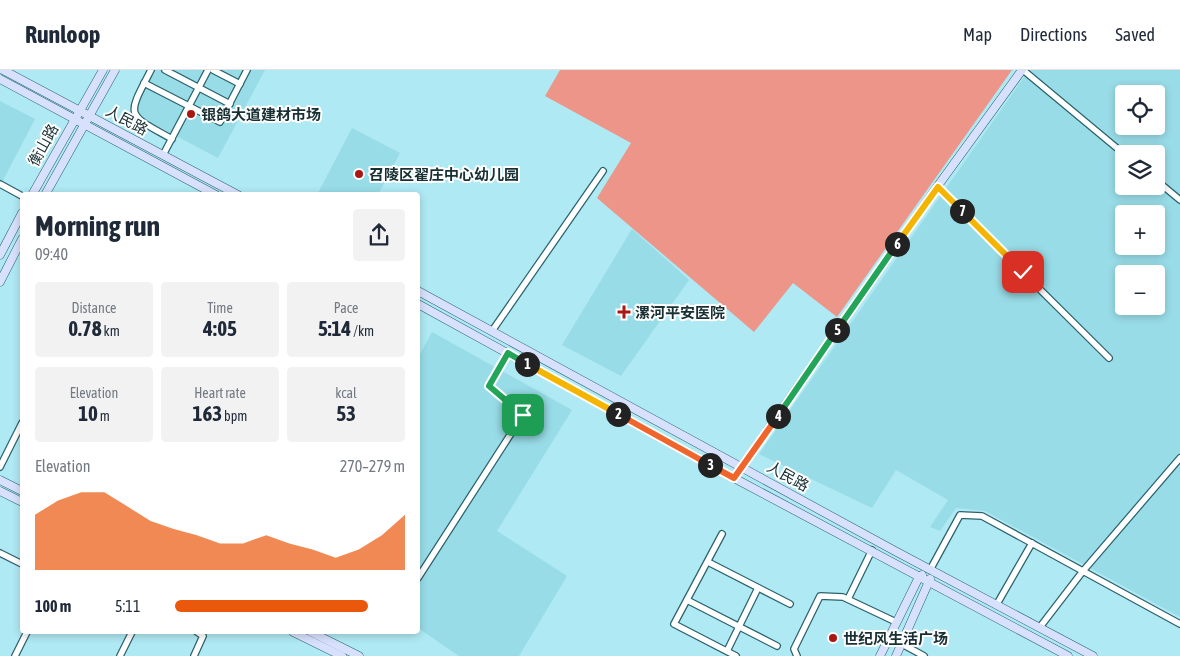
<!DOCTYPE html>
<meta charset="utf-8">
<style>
:root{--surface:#fff;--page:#f2f2f3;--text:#1f2937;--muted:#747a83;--line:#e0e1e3;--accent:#ea580c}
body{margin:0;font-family:"Asap Condensed","Noto Sans SC",sans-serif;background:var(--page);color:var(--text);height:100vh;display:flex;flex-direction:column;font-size:19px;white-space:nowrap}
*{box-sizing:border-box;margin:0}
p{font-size:16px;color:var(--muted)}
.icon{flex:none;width:28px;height:28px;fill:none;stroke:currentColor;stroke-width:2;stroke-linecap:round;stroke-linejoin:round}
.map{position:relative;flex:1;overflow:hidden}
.side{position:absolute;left:20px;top:122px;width:400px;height:442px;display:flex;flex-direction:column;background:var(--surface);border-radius:5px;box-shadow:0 2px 8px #0003}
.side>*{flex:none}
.tools{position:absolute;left:1115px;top:15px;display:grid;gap:10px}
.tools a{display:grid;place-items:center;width:50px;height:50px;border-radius:5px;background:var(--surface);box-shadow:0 2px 8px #0003;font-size:25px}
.pin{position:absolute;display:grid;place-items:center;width:42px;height:42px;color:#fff;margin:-21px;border-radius:10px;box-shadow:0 2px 8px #0006}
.km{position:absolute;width:25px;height:25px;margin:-12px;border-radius:50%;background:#222;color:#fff;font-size:14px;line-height:25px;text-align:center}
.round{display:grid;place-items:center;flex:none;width:52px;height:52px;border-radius:5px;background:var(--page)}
.head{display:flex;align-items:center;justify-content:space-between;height:85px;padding:0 15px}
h1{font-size:28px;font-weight:700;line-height:38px}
.stats{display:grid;grid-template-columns:repeat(3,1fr);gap:8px;height:85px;padding:5px 15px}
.stats div{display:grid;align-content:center;border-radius:5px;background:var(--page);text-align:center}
.stats b{font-size:21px;font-weight:700}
.stats small{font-size:14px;font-weight:400}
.stats p{font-size:14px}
.chart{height:140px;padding:10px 15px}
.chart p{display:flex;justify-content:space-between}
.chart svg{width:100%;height:90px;margin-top:5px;fill:var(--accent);opacity:.7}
ul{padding:0 15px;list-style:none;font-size:16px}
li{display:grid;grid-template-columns:80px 60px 1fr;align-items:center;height:38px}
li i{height:12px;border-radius:6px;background:var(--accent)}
header{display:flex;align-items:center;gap:30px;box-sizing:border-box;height:70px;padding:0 25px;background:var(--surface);border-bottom:1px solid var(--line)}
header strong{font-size:24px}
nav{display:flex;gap:28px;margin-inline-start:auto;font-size:18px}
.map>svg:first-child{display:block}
</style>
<header>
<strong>Runloop</strong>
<nav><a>Map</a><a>Directions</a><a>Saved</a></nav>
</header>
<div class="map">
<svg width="1180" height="586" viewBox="0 0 1180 586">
<rect width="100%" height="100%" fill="#afe9f3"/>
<g fill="#98dce7" fill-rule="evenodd">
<path d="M155,0H265L218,88L142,48L138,40L139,33Z"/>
<path d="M1029,0H1180V547L985,441L956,438L940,461L930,457L948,430L896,400L872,438L759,384ZM1124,24H1156V56H1124ZM1124,84H1156V116H1124ZM1124,144H1156V176H1124ZM1124,204H1156V236H1124Z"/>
<path d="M0,31L35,49L0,116Z"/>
<path d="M352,58L400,83L378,125H317Z"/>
<path d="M632,159L689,210L621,306L562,275Z"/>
<path d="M432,262L572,340L497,461L567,506L519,586H459L418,558V288Z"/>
</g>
<path fill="#ed9589" d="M560,0H1012L837,247L793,213L754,262L597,128L631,73L545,26Z"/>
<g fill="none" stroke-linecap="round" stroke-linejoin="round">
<g stroke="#2a636c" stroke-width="8">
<g id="street">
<path d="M151,0C126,48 126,43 172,69"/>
<path d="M165,0L230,34"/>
<path d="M213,0L240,14"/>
<path d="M1023,0L1124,84"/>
<path d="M144,13L220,52L247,0"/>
<path d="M163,85L208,0"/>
<path d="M1156,110L1180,130"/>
<path d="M0,114L22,126"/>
<path d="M937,117L1109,288"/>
<path d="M492,261L603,101"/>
<path d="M0,397L22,353"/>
<path d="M722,464L674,554L736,586"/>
<path d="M0,483L22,494"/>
<path d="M708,492L790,534"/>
<path d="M930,500L960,445L982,446L1180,554"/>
<path d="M418,508L523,345L489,316L508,283"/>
<path d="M848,529L872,480"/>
<path d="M687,530L777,576"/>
<path d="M997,534L1032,473"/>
<path d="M1040,557L1083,501L1180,388"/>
<path d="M902,574L924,586"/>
<path d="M727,581L758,518"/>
<path d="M15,586L27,562"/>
<path d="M120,586L132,562"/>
<path d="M194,586L203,566L197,562"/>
<path d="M797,586L794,579L820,526L843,527L896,552"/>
</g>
</g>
<g stroke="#2a636c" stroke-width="9">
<g id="secondary">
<path d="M3,0L238,125"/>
<path d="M0,9L216,125"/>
<path d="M32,125L103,0"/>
<path d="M45,125L115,0"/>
<path d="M0,185L22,143"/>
<path d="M0,212L22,169"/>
<path d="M418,221L895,481L1093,586"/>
<path d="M418,234L734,408L1068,586"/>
<path d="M734,408L937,117L1022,0"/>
<path d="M0,410L22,421"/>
<path d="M0,421L22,432"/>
<path d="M293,562L342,586"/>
<path d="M311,562L359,586"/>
<path d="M880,586L919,507L922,505"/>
<path d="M896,586L930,509"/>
</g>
</g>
<use href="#street" stroke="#fff" stroke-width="5.5"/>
<use href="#secondary" stroke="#d7e1fd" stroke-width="8"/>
</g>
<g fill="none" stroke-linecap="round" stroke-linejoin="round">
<g stroke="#fff" stroke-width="10">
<path id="split-1" d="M523,345L489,316L508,283L527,294"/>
</g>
<g stroke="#fff" stroke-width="10">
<path id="split-2" d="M527,294L618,344"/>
</g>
<g stroke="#fff" stroke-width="10">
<path id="split-3" d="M618,344L710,395"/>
</g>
<g stroke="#fff" stroke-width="10">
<path id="split-4" d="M710,395L734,408L778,346"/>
</g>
<g stroke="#fff" stroke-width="10">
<path id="split-5" d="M778,346L837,260"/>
</g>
<g stroke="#fff" stroke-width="10">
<path id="split-6" d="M837,260L897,174"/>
</g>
<g stroke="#fff" stroke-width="10">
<path id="split-7" d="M897,174L938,117L962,141"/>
</g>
<g stroke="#fff" stroke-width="10">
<path id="split-8" d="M962,141L1023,202"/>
</g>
<use href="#split-1" stroke="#22a559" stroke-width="6"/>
<use href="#split-2" stroke="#f5b400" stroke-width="6"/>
<use href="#split-3" stroke="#f0652b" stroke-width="6"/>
<use href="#split-4" stroke="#f0652b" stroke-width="6"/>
<use href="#split-5" stroke="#22a559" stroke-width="6"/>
<use href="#split-6" stroke="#22a559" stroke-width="6"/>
<use href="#split-7" stroke="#f5b400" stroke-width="6"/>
<use href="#split-8" stroke="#f5b400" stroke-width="6"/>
</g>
<g fill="#aa1713" stroke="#fefefe" stroke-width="2">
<circle cx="191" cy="44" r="5"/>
<circle cx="359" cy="104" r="5"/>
<path d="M621.5 234.5h5v5h5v5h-5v5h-5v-5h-5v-5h5z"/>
<circle cx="833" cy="568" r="5"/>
</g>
<g text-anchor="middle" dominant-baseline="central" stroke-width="4" stroke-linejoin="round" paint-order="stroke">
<g font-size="15" font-weight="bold" fill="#182f33" stroke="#fefefe" text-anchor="start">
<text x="201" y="44">银鸽大道建材市场</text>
<text x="369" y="104">召陵区翟庄中心幼儿园</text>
<text x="635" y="242">漯河平安医院</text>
<text x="843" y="568">世纪风生活广场</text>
</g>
<g font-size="15" fill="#182f33" stroke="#fefefe">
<text transform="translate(127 50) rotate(28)">人民路</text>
<text transform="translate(43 75) rotate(-61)">衡山路</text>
<text transform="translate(788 406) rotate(29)">人民路</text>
</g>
</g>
</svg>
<div class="tools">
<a><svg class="icon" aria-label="locate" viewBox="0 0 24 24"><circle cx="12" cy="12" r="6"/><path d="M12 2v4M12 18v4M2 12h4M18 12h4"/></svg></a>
<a><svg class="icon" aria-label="layers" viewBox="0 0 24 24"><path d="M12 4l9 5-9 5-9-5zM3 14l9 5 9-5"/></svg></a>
<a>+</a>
<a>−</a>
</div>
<div class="pin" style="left:523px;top:345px;background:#1e9e55"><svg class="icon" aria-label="arrive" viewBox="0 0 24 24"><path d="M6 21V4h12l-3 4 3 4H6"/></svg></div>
<div class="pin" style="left:1023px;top:202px;background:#d93025"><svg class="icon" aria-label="check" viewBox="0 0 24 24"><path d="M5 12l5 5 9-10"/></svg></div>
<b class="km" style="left:527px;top:294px">1</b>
<b class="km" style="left:618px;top:344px">2</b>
<b class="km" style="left:710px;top:395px">3</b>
<b class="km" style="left:778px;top:346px">4</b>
<b class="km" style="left:837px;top:260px">5</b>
<b class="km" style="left:897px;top:174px">6</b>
<b class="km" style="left:962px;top:141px">7</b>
<section class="side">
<div class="head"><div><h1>Morning run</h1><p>09:40</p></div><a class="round"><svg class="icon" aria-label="share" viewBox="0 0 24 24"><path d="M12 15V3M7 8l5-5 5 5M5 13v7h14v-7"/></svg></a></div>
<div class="stats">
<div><p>Distance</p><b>0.78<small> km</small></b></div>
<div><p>Time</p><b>4:05</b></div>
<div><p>Pace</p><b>5:14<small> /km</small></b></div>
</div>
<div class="stats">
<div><p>Elevation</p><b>10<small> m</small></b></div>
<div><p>Heart rate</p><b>163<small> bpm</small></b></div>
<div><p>kcal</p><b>53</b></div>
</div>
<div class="chart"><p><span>Elevation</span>270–279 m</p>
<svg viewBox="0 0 160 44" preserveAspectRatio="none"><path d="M0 44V17L10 10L20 6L30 6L40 13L50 20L60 24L70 27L80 31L90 31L100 27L110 31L120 34L130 38L140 34L150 27L160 17V44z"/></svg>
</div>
<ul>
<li><b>100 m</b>5:11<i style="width:84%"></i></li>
</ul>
</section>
</div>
